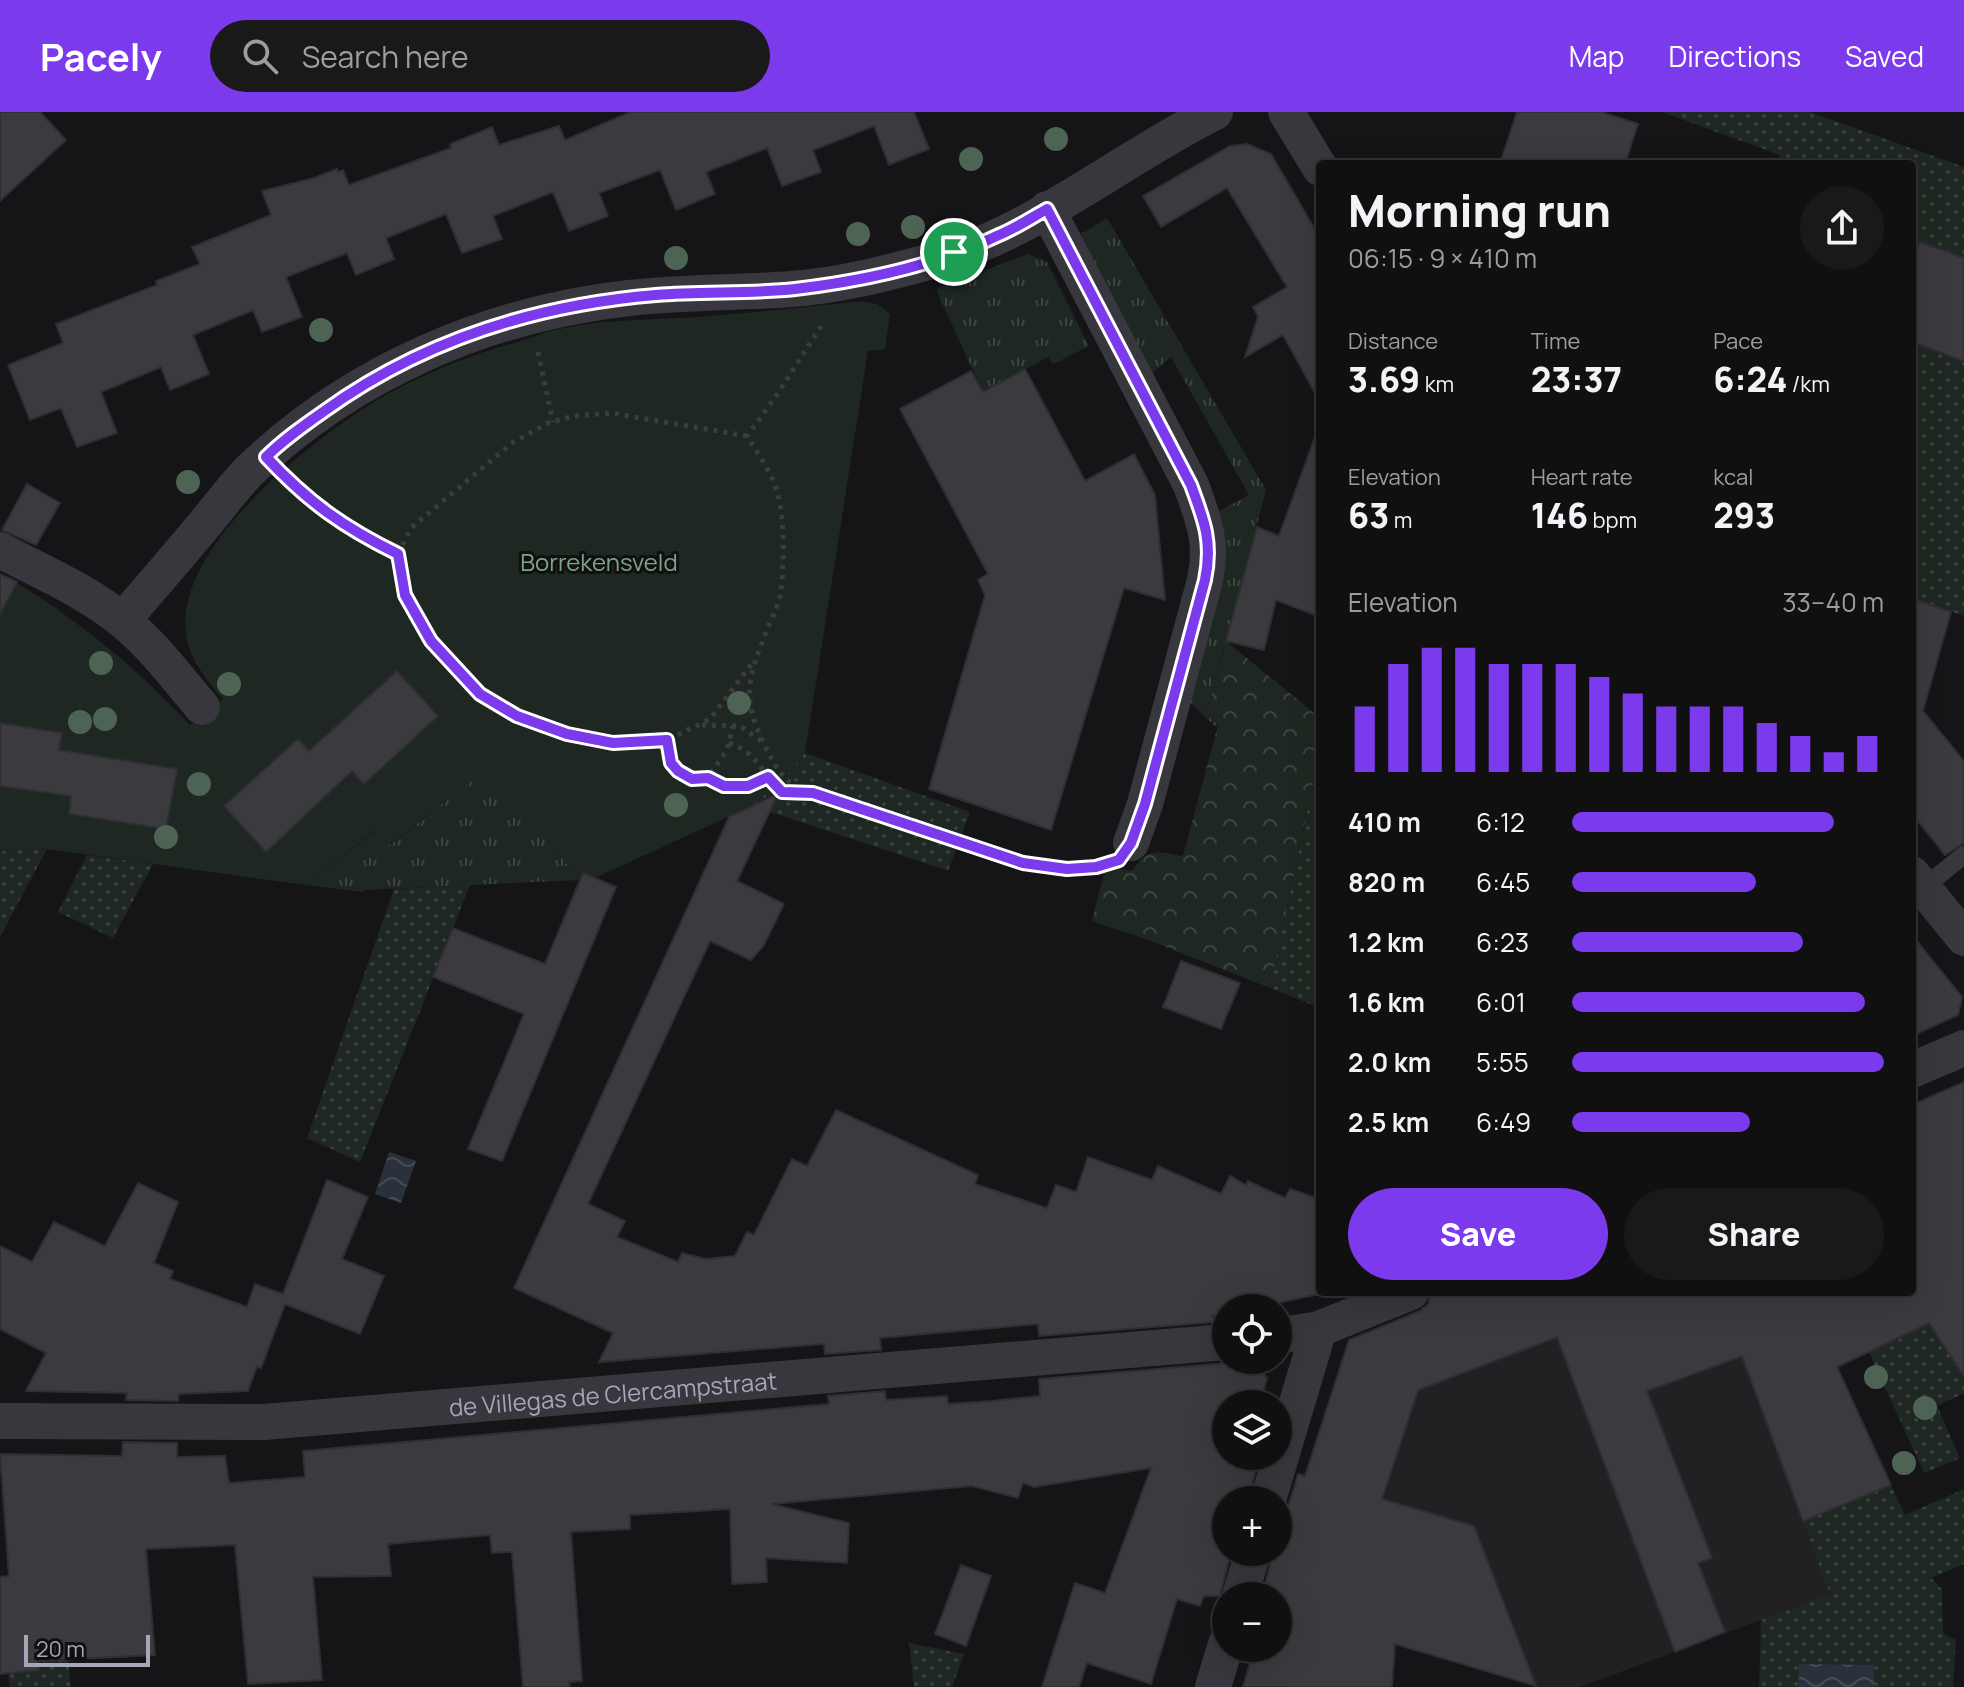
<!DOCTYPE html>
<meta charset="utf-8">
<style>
:root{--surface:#101011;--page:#19191a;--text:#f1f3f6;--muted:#9c9d9f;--line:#303031;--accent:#7c3aed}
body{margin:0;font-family:Manrope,sans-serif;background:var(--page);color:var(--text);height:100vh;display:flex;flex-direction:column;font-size:30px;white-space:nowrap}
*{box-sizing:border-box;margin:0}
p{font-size:26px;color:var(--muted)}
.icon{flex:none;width:44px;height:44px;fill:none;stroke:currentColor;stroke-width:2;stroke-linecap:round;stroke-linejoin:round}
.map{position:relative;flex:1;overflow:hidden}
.drawer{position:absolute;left:1316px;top:48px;width:600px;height:1136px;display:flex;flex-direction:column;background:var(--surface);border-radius:8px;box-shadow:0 8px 32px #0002,0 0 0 2px var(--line)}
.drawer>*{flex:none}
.controls{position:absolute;left:1212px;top:1182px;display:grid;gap:16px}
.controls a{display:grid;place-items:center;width:80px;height:80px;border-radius:50%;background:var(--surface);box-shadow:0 8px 32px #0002,0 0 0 2px var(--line);font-size:40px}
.scale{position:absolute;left:24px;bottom:20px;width:126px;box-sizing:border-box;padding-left:8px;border:4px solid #a5a7b8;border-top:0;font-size:22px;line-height:28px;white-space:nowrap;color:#a5a7b8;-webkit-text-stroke:6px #101012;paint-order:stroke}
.pin{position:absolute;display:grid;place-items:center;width:68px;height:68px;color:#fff;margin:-34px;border:4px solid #fff;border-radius:50%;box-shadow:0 2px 8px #0007}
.round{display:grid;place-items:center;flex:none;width:84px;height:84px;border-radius:42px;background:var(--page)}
.summary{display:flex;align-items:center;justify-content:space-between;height:136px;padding:0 32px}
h1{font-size:44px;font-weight:800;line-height:60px}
.figures{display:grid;grid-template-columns:repeat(3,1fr);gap:12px;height:136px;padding:8px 32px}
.figures div{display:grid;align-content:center}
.figures b{font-size:34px;font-weight:800}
.figures small{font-size:22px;font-weight:400}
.figures p{font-size:22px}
.chart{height:224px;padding:16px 32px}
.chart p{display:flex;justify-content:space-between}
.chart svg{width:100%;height:144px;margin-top:8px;stroke:var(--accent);stroke-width:6}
.primary-button{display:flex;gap:16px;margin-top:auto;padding:16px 32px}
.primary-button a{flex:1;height:92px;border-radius:48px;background:var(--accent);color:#fff;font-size:32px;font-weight:800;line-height:92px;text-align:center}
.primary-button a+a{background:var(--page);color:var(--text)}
ul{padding:0 32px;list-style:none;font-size:26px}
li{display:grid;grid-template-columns:128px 96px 1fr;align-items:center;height:60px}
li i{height:20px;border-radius:10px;background:var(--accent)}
header{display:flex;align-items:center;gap:48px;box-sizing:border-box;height:112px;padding:0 40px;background:var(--accent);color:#fff}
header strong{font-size:38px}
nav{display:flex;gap:44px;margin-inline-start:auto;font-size:28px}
.search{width:560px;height:72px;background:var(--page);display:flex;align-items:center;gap:20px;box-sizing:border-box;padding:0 28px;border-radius:44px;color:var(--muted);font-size:30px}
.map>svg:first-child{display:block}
</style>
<header>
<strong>Pacely</strong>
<div class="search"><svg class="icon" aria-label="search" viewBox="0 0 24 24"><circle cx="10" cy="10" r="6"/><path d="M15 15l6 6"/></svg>Search here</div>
<nav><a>Map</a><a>Directions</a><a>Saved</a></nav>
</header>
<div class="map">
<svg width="1964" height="1575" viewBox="0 0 1964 1575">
<defs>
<pattern id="grass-tufts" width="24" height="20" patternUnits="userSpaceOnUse" patternTransform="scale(2)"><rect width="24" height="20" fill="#1e2721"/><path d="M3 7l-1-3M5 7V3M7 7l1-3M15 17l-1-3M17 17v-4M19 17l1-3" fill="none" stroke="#3c443f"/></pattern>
<pattern id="forest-crowns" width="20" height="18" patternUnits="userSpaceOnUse" patternTransform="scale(2)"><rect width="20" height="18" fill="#1e2721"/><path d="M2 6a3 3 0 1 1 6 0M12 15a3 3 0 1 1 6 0" fill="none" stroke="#3c443f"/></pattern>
<pattern id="garden-dots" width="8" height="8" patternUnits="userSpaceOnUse" patternTransform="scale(2)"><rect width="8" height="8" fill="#1e2721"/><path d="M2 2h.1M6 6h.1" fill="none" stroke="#3c443f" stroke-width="1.8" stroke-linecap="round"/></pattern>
<pattern id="water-waves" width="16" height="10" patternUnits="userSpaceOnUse" patternTransform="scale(2)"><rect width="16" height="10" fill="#2a303c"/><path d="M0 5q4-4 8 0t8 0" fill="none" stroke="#464b56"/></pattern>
</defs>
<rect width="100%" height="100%" fill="#151517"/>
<path fill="#212124" d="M1478,1180H1803L1891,1373L1804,1409L1831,1482L1580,1575H1536L1474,1415L1305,1364L1344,1242Z"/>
<g fill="url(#grass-tufts)">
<path d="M1107,106L1266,378L1206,602L1218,612L1216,615L1189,589L1217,400L1249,383L1171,245L1150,263L1081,125V120H1085Z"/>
<path d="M1028,142L1047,150L1089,234L1053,252L1048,245L983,280L937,180L938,176Z"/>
<path d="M489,655L580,768L364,778L363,780L305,773L378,717L390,733Z"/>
</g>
<path fill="url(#forest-crowns)" d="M1226,529L1320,606V639L1270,876L1146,827L1092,809L1106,754L1132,759C1147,736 1156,739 1182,744L1184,740L1218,613L1206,603Z"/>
<path fill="#1e2721" d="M861,189L877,192L890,202L885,237L868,239L805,641L794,656L752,694L595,766L580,768L489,656L389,733L377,717L305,773L47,737L0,739V503L17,471C81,510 139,558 190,613L223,587C209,570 194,554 188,532C163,443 312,327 379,287C424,261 474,241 525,228C532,226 539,222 547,220C596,207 648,208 698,205C752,201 807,195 861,189Z"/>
<g fill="url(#garden-dots)">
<path d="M1662,0H1810L1964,55V504L1912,486V52H1778L1780,43Z"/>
<path d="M1320,639V896L1270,876Z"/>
<path d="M805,641L970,700L948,759L752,694L794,656Z"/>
<path d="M47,737L0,825V739Z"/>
<path d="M87,743L153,752L113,826L58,800Z"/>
<path d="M470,773L360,1050L307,1026L394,777Z"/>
<path d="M1912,1180L1937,1205L1964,1264V1281L1937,1294L1960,1346L1924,1361L1869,1240Z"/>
<path d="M1891,1373L1905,1403L1964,1377V1452L1931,1466L1942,1477L1943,1521L1956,1528L1953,1575H1759L1761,1508L1830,1482L1803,1409Z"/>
<path d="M66,1531L71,1575H10L8,1561L39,1558L37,1533Z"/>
<path d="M909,1531L964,1542L952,1575H914Z"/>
</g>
<g fill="url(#water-waves)">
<path d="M389,1040L416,1049L401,1091L375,1082Z"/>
<path d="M1799,1552L1874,1553V1575H1798Z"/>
</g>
<g fill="#3a3a3f" stroke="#2f2f33" stroke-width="2">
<path d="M0,0H40L66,28L0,89Z"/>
<path d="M631,0H914L929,37L889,53L874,14L813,38L821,60L782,74L767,36L706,60L715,82L676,98L660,58L599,81L608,104L569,119L553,80L493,104L502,127L462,141L446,102L386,126L394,147L356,163L347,141L286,165L302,205L262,220L253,198L193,223L209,262L170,278L161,255L101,280L117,321L77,335L61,296L30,308L8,253L63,231L56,212L157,173L156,169L200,152L192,135L271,103L262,79L314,66L337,57L338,60L343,58L349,73L451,36L450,32L492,15L499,33L559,14L565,28Z"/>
<path d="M1517,0H1601L1638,12L1625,52H1500Z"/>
<path d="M1247,32L1271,42L1320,126V290L1283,223L1245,245L1258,205L1253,195L1287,175L1227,76L1161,115L1143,84L1230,34Z"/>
<path d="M1920,130L1964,146V249L1912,230V151Z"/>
<path d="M1025,257L1085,369L1134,342L1155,383L1165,488L1124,476L1051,718L929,677L985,483L978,468L988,462L900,297L971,259L983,280Z"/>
<path d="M1316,322L1320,323V505L1276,488L1264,538L1226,529L1257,415L1279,424Z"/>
<path d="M27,372L60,391L36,433L2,418Z"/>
<path d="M0,462L17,470L0,503Z"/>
<path d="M1912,486L1951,500L1923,599L1964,649V731L1945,743L1912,702Z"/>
<path d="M397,559L438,604L364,672L352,659L266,740L224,694L298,627L309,639Z"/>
<path d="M0,611L62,621L59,638L177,657L166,717L69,702L71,684L0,674Z"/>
<path d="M778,682L737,769L784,792L764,833L751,848L710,829L588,1092L625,1109L617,1125L678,1150L682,1141L706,1147L735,1144L747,1120L754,1123L792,1047L807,1054L836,998L978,1063L975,1072L1047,1096L1056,1073L1076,1080L1088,1045L1152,1068L1158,1054L1221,1082L1230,1064L1246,1073L1248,1069L1285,1086L1290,1077L1320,1087V1182L1253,1196H1226V1201L1212,1204L1217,1210L1039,1224L1038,1212L880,1226L881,1238L825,1242L824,1232L599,1250L613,1221L514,1176L729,705Z"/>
<path d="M583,761L616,775L502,1049L468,1037L524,902L433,865L453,816L545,852Z"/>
<path d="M1912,823L1962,885L1958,903L1912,924Z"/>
<path d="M1181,849L1240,871L1221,917L1163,895Z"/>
<path d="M1964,970V1264L1929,1211L1837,1255L1891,1373L1803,1409L1742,1244L1647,1279L1712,1446L1698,1451L1725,1520L1675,1540L1557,1225L1418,1278L1382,1387L1474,1414L1536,1574L1395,1532L1392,1575H1243L1254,1536H1278V1484H1262L1273,1440H1278V1406L1288,1395L1298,1362L1305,1364L1349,1228L1420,1199L1428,1192L1432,1180H1912V993Z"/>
<path d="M327,1068L368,1085L342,1147L384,1164L360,1222L285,1192L261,1256L257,1254L248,1279L179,1282L178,1289L126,1288L127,1281L26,1279L46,1241L0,1217V1134L32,1150L54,1110L105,1134L138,1071L178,1090L154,1151L173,1159L170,1167L247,1195L255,1172L283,1182Z"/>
<path d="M1236,1248H1251L1267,1266L1260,1292H1226V1344H1246L1258,1350L1248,1388H1226V1440H1231L1220,1484H1204L1200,1494L1177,1487L1151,1572L1087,1551L1079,1575H1042L1075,1471L1105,1481L1151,1356L1034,1375L1023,1371L1018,1386L972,1374L771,1392L849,1411L847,1451L766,1446L767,1470L732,1472L730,1397L630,1403V1417L571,1420L582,1569L569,1570L570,1575H523L512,1440L492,1441L490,1423L388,1432L391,1464L313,1465L322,1568L248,1572L235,1433L146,1437L155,1543L38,1549L39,1558L0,1562V1465L9,1464L0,1342L122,1344L123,1330L177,1331V1345L225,1344L229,1371L305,1365L303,1339L829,1292L828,1284L885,1279L886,1288L947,1284L948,1292L991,1289L1040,1284L1039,1267L1228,1251Z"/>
<path d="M961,1453L991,1464L966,1534L935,1522Z"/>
</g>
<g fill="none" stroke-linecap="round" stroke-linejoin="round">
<g stroke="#3b3c43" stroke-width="5" stroke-dasharray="4 6" stroke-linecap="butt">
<path d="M821,214L777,283L747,324C758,342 773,362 778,383C785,409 784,453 781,480C779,492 773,504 768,515C748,567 740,584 766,636C775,653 782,668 800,677L1023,751L1067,757L1100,754"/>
<path d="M538,240L553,310"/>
<path d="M747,324L611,301L574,304L548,311L512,331L411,416L398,442L405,483L431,529L480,582L517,604L567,622L613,631L667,628L710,607L753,550"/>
<path d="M293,373C323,403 359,423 398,442"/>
<path d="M702,613L740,614L763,630"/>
<path d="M667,628C673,656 676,667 708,666L727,638L733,614"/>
<path d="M729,631C759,641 760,661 782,680L805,681"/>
<path d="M709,667C730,678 746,675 768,665"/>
</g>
<path stroke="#38373e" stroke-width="18" d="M1923,776L1964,743"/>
<g stroke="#38373e" stroke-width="36">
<path d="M1286,0L1320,56"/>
<path d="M1047,97L1191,373C1204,409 1213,430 1205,468L1145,692L1131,731"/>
<path d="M0,438C41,460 87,479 123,509C153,533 177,566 202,595"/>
<path d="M123,508C151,475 180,442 208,408C221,392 234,375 248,360C352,260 487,202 629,186C683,180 737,181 791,177C838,174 887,161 932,149C1035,121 1120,47 1215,0"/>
<path d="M1912,762L1964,826"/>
<path d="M1912,958L1964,936"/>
<path d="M1278,1224L1319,1217L1411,1180"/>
<path id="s1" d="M0,1309L264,1310L1226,1230"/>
<path d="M1268,1388L1319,1217"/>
<path d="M1240,1484L1253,1440"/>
<path d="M1213,1575L1226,1532"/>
</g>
</g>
<g fill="#4d6454">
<circle cx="1056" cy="27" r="12"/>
<circle cx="971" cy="47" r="12"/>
<circle cx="913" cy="115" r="12"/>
<circle cx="858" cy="122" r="12"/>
<circle cx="676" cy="146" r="12"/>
<circle cx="321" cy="218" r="12"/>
<circle cx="188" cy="370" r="12"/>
<circle cx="101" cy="551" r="12"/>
<circle cx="229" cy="572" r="12"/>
<circle cx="739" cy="591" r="12"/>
<circle cx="105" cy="607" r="12"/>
<circle cx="80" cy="610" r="12"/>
<circle cx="199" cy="672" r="12"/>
<circle cx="676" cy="693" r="12"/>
<circle cx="166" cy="725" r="12"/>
<circle cx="1876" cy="1265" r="12"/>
<circle cx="1925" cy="1296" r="12"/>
<circle cx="1904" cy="1351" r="12"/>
</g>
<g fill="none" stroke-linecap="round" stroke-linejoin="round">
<g stroke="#fff" stroke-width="16">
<path id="route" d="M1047,97L1191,373C1204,408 1213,430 1205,468L1145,692L1131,731L1119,748L1096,755L1067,757L1023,751L813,681L782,680L768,665L748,674H724L708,666L692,667L678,659L671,651L667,628L613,631L567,622L517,604L480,582L431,529L405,483L398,442C343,415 308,390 266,345C283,328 303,314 323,300C421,229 536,193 656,183C702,179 749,182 795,177C863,169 937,153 999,123C1016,116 1031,106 1047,97Z"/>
</g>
<use href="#route" stroke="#7c3aed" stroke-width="10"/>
</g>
<g text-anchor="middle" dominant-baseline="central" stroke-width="6" stroke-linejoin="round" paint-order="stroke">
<g font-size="24" fill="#7ba586" stroke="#101012">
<text x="599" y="449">Borrekensveld</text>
</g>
<g font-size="24" fill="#a5a7b8" stroke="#101012">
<text stroke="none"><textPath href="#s1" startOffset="614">de Villegas de Clercampstraat</textPath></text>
</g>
</g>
</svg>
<div class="controls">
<a><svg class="icon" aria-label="locate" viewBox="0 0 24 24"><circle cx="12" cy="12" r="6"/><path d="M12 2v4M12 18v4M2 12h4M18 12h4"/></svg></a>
<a><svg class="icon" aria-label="layers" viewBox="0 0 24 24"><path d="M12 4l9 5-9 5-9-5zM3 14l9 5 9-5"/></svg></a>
<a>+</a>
<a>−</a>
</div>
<div class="scale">20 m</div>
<div class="pin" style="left:954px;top:140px;background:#1e9e55"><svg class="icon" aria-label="arrive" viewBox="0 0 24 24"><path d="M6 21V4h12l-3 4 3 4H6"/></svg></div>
<section class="drawer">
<div class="summary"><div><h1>Morning run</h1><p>06:15 · 9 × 410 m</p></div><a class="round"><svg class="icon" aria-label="share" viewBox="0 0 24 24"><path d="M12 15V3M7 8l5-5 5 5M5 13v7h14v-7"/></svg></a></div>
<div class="figures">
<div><p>Distance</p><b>3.69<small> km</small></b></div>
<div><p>Time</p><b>23:37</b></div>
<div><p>Pace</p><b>6:24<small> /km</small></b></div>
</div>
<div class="figures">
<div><p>Elevation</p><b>63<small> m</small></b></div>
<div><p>Heart rate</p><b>146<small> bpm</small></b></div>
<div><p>kcal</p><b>293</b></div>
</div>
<div class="chart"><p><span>Elevation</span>33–40 m</p>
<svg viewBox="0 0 160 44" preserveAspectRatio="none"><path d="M5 44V24M15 44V11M25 44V6M35 44V6M45 44V11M55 44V11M65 44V11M75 44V15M85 44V20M95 44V24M105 44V24M115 44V24M125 44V29M135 44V33M145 44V38M155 44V33"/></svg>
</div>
<ul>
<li><b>410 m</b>6:12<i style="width:84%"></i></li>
<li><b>820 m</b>6:45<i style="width:59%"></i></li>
<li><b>1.2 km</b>6:23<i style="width:74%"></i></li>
<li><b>1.6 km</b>6:01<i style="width:94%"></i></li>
<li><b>2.0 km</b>5:55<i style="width:100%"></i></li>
<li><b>2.5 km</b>6:49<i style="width:57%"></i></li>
</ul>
<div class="primary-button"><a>Save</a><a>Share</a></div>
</section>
</div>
